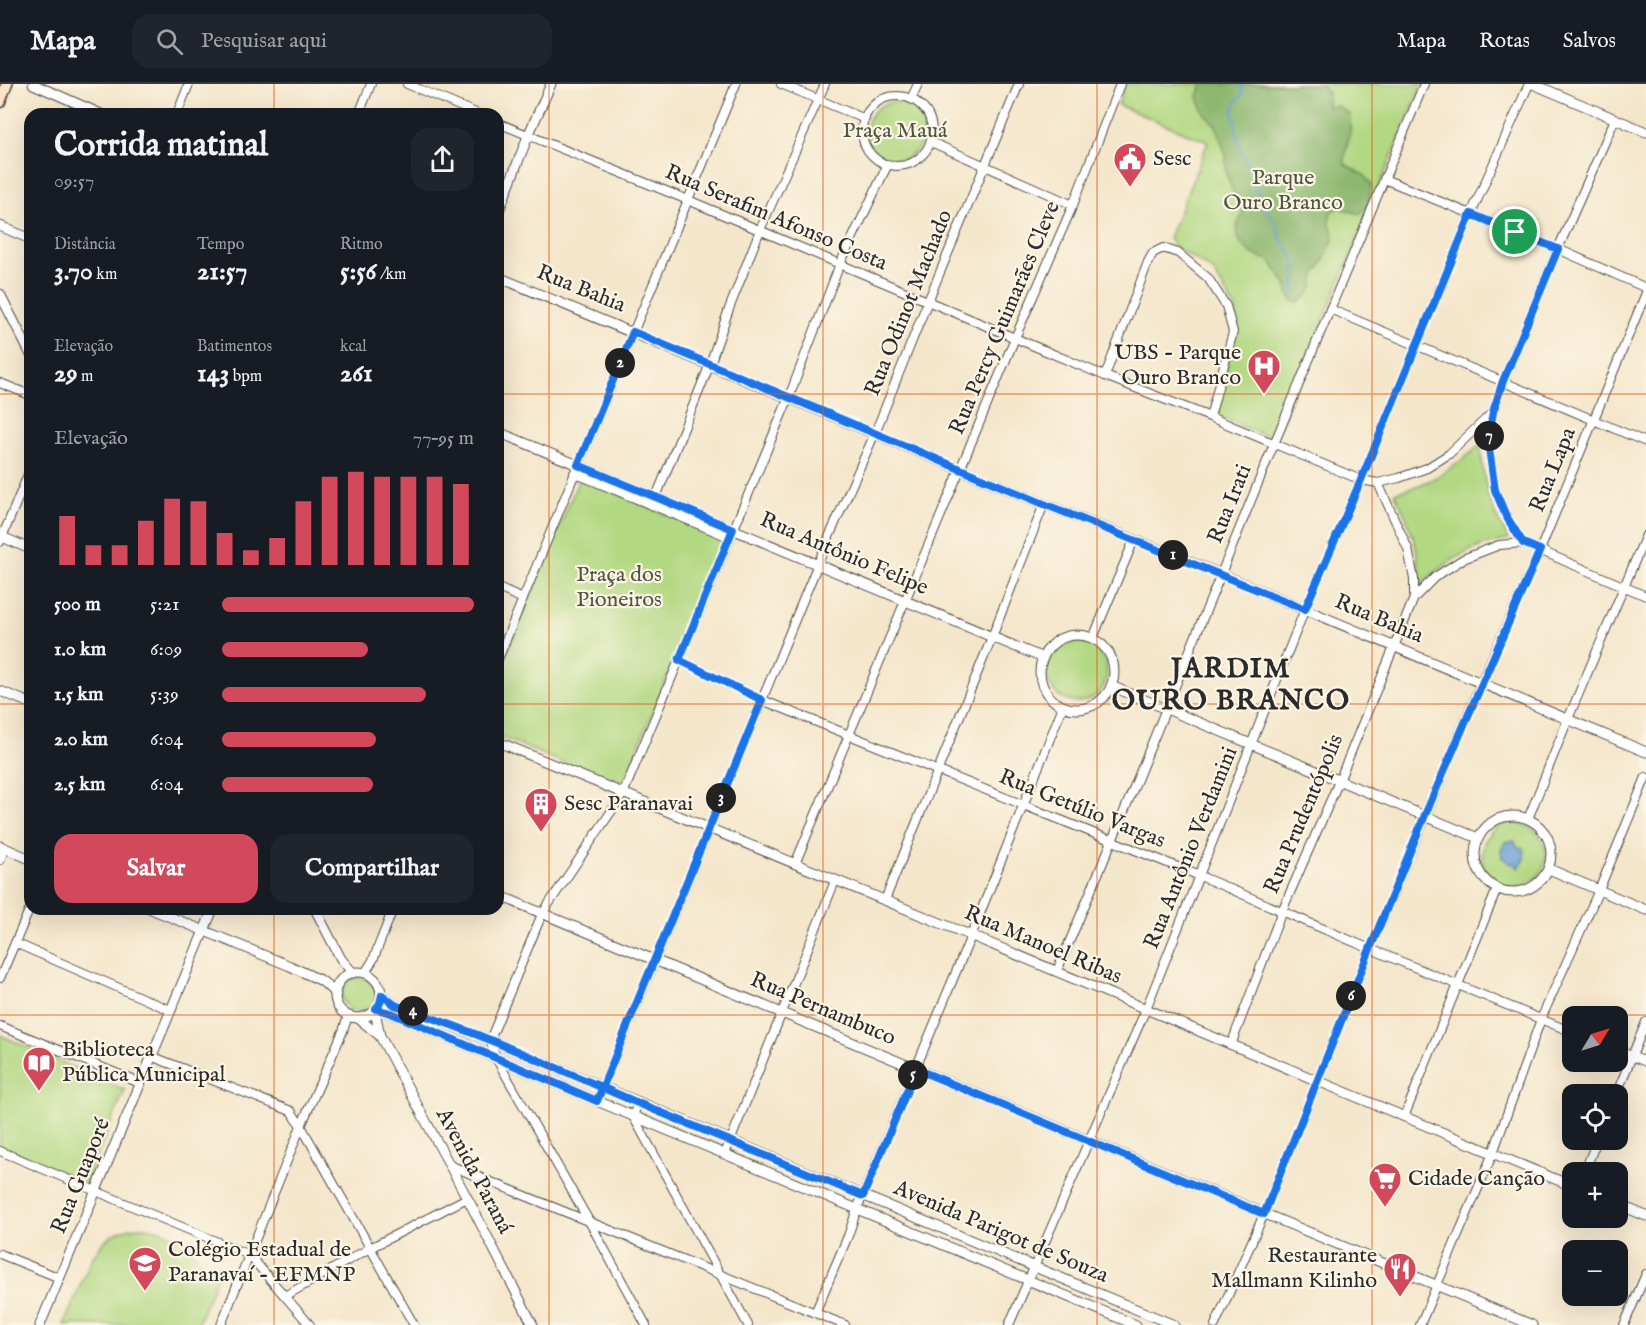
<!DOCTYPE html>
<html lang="pt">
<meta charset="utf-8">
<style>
:root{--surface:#171b24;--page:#20242c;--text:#f1f3f6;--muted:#9ea1a6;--line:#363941;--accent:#d1495b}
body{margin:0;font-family:"IM FELL English",serif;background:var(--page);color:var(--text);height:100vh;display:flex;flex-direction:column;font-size:22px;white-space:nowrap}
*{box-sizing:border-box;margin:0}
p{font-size:20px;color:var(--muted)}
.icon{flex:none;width:33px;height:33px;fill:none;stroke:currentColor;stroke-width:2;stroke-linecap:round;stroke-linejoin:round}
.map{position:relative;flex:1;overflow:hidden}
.panel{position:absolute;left:24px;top:24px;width:480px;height:807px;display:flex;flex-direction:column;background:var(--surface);border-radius:18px;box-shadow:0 6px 24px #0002}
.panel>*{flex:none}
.needle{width:39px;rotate:52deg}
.tools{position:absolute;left:1562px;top:922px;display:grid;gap:12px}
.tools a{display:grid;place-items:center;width:66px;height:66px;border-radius:12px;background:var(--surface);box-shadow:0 6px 24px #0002;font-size:30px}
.pin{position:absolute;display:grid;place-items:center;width:51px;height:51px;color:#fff;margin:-26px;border:3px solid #fff;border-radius:50%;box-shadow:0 2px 6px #0007}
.km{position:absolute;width:30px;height:30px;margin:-15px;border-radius:50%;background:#222;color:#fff;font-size:16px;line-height:30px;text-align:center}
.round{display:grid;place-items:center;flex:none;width:63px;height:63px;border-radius:18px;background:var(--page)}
.overview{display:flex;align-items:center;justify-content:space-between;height:102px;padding:0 30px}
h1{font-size:33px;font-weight:800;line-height:45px}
.figures{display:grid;grid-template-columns:repeat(3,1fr);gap:9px;height:102px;padding:6px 30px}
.figures div{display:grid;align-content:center}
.figures b{font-size:26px;font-weight:800}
.figures small{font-size:16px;font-weight:400}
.figures p{font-size:16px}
.chart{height:168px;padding:12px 30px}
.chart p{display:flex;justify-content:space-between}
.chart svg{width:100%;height:108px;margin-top:6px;stroke:var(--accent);stroke-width:6}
.button{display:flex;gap:12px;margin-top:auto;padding:12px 30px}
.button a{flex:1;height:69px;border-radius:18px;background:var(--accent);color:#fff;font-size:24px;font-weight:800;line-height:69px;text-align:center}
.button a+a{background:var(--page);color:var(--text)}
ul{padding:0 30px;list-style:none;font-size:20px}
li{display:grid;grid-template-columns:96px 72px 1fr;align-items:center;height:45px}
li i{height:15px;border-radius:8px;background:var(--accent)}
header{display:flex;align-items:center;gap:36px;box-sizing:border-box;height:84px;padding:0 30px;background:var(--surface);border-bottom:2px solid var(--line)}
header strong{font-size:28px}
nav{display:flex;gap:33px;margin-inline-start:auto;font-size:21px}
.search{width:420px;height:54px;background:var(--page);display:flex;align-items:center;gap:15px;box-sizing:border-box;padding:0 21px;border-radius:18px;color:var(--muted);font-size:22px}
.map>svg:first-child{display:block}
</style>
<header>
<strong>Mapa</strong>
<div class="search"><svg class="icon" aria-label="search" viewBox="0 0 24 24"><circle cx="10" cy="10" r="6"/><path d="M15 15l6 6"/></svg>Pesquisar aqui</div>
<nav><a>Mapa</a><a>Rotas</a><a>Salvos</a></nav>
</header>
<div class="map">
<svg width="1646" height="1241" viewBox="0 0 1646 1241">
<rect width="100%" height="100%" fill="#fcf5e5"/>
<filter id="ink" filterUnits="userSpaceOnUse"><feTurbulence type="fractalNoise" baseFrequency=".0167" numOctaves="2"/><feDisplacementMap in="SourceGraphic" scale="12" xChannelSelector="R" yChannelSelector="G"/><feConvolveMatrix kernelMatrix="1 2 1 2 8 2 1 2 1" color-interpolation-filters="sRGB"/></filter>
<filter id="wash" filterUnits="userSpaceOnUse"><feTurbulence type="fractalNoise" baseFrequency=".008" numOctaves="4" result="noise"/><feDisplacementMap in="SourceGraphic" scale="24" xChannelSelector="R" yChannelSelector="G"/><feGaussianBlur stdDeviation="1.35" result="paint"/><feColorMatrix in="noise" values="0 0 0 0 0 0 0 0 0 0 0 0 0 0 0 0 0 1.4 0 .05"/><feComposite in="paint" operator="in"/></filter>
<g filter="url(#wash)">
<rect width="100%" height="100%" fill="#f4e6cb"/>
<g fill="#b2d882" stroke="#6e8256" stroke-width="1.5">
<path d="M1126,0H1422L1274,355L1214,331L1235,250L1237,227L1213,187L1173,161L1169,154L1208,58L1118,21Z"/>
<circle cx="895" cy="47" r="29"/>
<path d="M1479,362L1481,364C1482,387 1486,409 1495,430C1499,439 1507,447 1508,456C1473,460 1446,478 1420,501C1419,466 1412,441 1394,409C1403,406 1413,404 1422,400C1444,391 1461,378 1479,362Z"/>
<path d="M582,395L722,454L723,457L624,697L617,701L498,652V591L578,398Z"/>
<circle cx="1077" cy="588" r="30"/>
<circle cx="1514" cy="771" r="32"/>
<circle cx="359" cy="911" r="17"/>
<path d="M0,951L125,1006L86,1097L84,1098L0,1062Z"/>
<path d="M144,1143C171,1146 196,1161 205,1188L208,1181L220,1186L197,1241H64C70,1226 76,1212 82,1197C95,1166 106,1143 144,1143Z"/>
</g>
<path fill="#8db870" stroke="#5c724e" stroke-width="1.5" d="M1202,0H1320L1328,9L1327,23L1337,22L1349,30C1354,51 1344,60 1345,80L1364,91L1371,100C1370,112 1370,123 1360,130L1339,124L1331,127L1329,138L1334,151L1332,158L1320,184L1315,190L1313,203L1307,212L1299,218H1293L1288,209L1286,200L1270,176C1255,174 1235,161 1237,143C1238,139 1241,133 1243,129L1236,116L1226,89V71L1216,42L1203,27L1198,13Z"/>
<path fill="#669ed4" stroke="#486480" stroke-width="1.5" d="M1507,757H1514L1518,763L1524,764C1526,772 1524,778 1518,784L1515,779L1511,780L1502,774L1501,765Z"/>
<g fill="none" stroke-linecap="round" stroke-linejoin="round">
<path stroke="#669ed4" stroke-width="2" d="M1238,0L1243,5L1242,11L1236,18L1233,27L1239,61L1252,88L1257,109L1265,123L1274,136L1282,157L1290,168L1293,174L1297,192L1294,203L1295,212"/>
</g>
</g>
<g filter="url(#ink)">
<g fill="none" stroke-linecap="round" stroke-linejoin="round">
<g stroke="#494743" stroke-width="10">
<g id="minor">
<path d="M407,0L478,30"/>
<path d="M781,0L865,35"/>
<circle cx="897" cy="47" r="35"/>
<path d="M911,15L918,0"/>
<path d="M177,30L189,0"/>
<path d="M359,30L371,0"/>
<path d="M498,39L688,116L1105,292L1210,333L1361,396L1378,399L1399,394L1427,384L1449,370L1493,328"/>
<path d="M931,58L1073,121"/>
<path d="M1384,95L1558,165L1646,204"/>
<path d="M1330,225L1646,358"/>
<path d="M1105,292L1148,178L1153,169L1163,164L1178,169L1208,194L1226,222L1233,248L1210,333"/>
<path d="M0,299L30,311"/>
<path d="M574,389L729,453"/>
<path d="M1378,399L1408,465L1414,495V514"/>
<path d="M656,413L710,280L729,225L760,146L825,0"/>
<path d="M0,458L30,386"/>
<path d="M1523,459L1506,432L1495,406L1488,358L1493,328L1503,297L1554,174L1615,35"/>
<path d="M498,504L523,515"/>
<path d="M1093,554L1134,456"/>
<path d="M498,575L736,0"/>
<path d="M679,576L762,616L1200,792L1368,864L1572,948"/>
<path d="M1528,735L1568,635L1646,451"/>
<path d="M0,776L5,765"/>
<path d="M795,780L1015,254L1073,121L1120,0"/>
<path d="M885,816L992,553L1044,420"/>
<path d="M15,859L170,926"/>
<path d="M1057,887L1112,757L1274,360L1424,0"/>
<path d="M365,889L373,876L393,825"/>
<path d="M0,894L30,824"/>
<path d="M0,942L140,999"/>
<path d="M1231,961L1282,827L1339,697L1414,514L1435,493L1463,475L1499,461L1523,459L1646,512"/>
<path d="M1617,966L1646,978"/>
<path d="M151,972L291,1027L301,1042L414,1241"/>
<path d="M1616,1011L1646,938"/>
<path d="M597,1017L829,453L875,349L928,217L1019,0"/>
<path d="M638,1019L633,1032L748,1241"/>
<path d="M1404,1033L1497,805"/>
<path d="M0,1067L249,1171L310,1241"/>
<path d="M725,1070L835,797"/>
<path d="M449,1081L845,1241"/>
<path d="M1584,1089L1597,1056"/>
<path d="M0,1170L60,1194"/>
<path d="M285,1212L370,1164L467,1114"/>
<path d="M815,1229L848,1152L857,1125L971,852L1063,622"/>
<path d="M221,1241L301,1042L343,947L348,932"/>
<path d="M646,1241L589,1137L496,974L490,956L542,830L623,710L789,313L840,180L888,80"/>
<path d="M1009,1241L1146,925L1305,525L1361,396L1471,130L1529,0"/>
<path d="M1215,1241L1264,1130L1370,865L1481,599L1540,466L1646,209"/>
<path d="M1420,1241L1493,1069L1541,935L1599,806L1646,693"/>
<path d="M1624,1241L1646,1190"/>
</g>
</g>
<g stroke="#494743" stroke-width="11">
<g id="tertiary">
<path d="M33,0L101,30"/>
<path d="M1533,0L1646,48"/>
<path d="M498,129L528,52L551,0"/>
<path d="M0,142L30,155"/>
<path d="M498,193L1044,420L1223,491L1646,668"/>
<path d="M0,210L30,269"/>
<path d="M498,348L1043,574"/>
<path d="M0,452L30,465"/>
<circle cx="1077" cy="588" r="37"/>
<path d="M1111,602L1478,754"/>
<path d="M0,607L30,619"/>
<path d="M498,658L972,852L1318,997L1572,1102"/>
<circle cx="1513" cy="770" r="38"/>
<path d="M0,762L30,775"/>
<path d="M1549,785L1646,826"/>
<path d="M498,811L1532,1241"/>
<path d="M151,825L290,882L322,897L336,910"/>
<path d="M315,825L341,875L353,889"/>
<circle cx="358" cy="911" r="23"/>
<path d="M382,911L395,921L490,956L1174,1241"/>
<path d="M376,925L391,929L597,1017L1136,1241"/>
<path d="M375,927L380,952L471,1121L533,1241"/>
<path d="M358,934L380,952"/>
<path d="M1617,1120L1646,1132"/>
<path d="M40,1241L213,825"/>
</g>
</g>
<g stroke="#494743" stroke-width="13">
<path id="secondary" d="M0,18L7,0"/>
</g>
<use href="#minor" stroke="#fff" stroke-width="8"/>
<use href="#tertiary" stroke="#fff" stroke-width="9"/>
<use href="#secondary" stroke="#ffe4c6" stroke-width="10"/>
</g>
</g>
<g fill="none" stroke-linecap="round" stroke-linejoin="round" filter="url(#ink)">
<g stroke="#fff" stroke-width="12">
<path id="route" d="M1515,148L1471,130L1361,396L1305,525L1044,420L633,248L578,381L733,445L679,576L762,616C706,750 651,883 597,1017L391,929L376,925L380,919L382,911L395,921C427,932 459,943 490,956C540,976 589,998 638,1019L863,1112L916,985L1264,1130L1370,865L1425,731L1540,466L1523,459L1506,432L1495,406L1488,358L1493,328L1503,297L1558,165L1515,148"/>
</g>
<use href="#route" stroke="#1a73e8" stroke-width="8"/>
</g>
<path fill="none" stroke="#df570e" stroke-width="1.5" stroke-opacity="0.55" d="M274,0V30M549,0V1241M823,0V1241M1097,0V1241M1372,0V1241M0,310H30M498,310H1646M0,620H30M498,620H1646M274,825V1241M0,931H1646"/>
<defs>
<g id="civic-pin" transform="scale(1.725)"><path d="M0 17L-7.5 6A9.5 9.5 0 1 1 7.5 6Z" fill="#d1495b" stroke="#fcf5e5"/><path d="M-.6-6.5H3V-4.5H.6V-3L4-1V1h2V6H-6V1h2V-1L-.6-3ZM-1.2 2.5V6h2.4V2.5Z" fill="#fff"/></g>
<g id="hospital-pin" transform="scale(1.725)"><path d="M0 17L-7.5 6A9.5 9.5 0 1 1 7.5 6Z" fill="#d1495b" stroke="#fcf5e5"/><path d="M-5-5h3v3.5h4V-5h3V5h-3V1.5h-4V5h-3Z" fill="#fff"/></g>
<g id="building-pin" transform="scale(1.725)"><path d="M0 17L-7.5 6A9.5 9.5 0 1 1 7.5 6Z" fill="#d1495b" stroke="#fcf5e5"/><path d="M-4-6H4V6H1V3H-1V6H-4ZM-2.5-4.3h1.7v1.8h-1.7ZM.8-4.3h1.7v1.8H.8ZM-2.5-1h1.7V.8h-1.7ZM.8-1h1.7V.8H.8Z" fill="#fff"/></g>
<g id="library-pin" transform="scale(1.725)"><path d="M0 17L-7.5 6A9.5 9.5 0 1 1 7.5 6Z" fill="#d1495b" stroke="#fcf5e5"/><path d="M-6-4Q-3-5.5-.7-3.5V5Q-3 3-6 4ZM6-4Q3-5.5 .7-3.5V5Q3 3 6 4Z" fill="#fff"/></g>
<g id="supermarket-pin" transform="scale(1.725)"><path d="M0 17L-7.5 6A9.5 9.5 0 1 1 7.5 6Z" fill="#d1495b" stroke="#fcf5e5"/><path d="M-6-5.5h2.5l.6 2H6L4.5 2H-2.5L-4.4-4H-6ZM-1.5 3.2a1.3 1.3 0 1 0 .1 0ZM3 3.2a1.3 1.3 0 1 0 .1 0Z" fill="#fff"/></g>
<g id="school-pin" transform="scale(1.725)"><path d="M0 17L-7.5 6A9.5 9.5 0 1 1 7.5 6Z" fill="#d1495b" stroke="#fcf5e5"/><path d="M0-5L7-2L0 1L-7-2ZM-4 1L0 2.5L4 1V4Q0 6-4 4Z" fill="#fff"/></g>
<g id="restaurant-pin" transform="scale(1.725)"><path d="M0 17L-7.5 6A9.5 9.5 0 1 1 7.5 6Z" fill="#d1495b" stroke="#fcf5e5"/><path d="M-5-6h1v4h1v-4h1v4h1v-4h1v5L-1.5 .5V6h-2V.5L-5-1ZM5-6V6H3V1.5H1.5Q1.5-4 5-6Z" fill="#fff"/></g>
</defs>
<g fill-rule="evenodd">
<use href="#civic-pin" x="1130" y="75"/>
<use href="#hospital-pin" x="1264" y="282"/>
<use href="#building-pin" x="541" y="720"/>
<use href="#library-pin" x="39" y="979"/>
<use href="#supermarket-pin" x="1385" y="1095"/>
<use href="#school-pin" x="145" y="1179"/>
<use href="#restaurant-pin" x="1400" y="1185"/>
</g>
<g text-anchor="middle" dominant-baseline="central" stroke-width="4.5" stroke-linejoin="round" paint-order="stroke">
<g font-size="22" fill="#4d5641" stroke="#fcf5e5">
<text x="895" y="47">Praça Mauá</text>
<text x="1283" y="94">Parque<tspan x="1283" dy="25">Ouro Branco</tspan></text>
<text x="619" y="491">Praça dos<tspan x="619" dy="25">Pioneiros</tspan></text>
</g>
<g font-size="22" fill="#2b2b2b" stroke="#fcf5e5" text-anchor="start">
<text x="1153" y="75">Sesc</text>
<text x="1241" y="269" text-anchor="end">UBS - Parque<tspan x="1241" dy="25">Ouro Branco</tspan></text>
<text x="564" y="720">Sesc Paranavai</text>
<text x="62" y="966">Biblioteca<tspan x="62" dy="25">Pública Municipal</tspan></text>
<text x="1408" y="1095">Cidade Canção</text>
<text x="168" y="1166">Colégio Estadual de<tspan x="168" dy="25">Paranavaí - EFMNP</tspan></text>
<text x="1377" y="1172" text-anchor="end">Restaurante<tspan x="1377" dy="25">Mallmann Kilinho</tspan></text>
</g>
<g font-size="22" fill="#2b2b2b" stroke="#fcf5e5">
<text transform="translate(776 134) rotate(23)">Rua Serafim Afonso Costa</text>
<text transform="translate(581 205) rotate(22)">Rua Bahia</text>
<text transform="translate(909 219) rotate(-68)">Rua Odinot Machado</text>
<text transform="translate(1005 234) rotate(-67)">Rua Percy Guimarães Cleve</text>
<text transform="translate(1553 386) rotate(-68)">Rua Lapa</text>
<text transform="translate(1230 420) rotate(-68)">Rua Irati</text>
<text transform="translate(844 470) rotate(23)">Rua Antônio Felipe</text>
<text transform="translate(1379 535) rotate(23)">Rua Bahia</text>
<text transform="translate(1082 725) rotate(22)">Rua Getúlio Vargas</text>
<text transform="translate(1304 730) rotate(-67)">Rua Prudentópolis</text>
<text transform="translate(1191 764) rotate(-68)">Rua Antônio Verdamini</text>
<text transform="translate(1043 861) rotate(23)">Rua Manoel Ribas</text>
<text transform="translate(823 925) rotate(23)">Rua Pernambuco</text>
<text transform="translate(474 1087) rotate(62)">Avenida Paraná</text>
<text transform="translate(81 1092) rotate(-68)">Rua Guaporé</text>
<text transform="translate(1001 1148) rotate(23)">Avenida Parigot de Souza</text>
</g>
<g font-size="28" font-weight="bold" letter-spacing="1.5" fill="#2b2b2b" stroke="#fcf5e5">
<text x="1231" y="585">JARDIM<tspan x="1231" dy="32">OURO BRANCO</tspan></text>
</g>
</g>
</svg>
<div class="tools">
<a><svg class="needle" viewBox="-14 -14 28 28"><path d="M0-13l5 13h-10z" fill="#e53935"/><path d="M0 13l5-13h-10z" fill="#9ea1a6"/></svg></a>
<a><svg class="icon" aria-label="locate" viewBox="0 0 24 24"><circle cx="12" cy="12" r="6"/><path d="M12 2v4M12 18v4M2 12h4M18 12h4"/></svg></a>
<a>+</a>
<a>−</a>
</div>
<div class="pin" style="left:1515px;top:148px;background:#1e9e55"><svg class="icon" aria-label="arrive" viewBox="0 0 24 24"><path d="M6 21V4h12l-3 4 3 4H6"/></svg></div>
<b class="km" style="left:1173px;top:471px">1</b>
<b class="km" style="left:620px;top:279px">2</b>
<b class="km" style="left:721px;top:714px">3</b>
<b class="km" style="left:413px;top:927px">4</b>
<b class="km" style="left:913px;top:991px">5</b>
<b class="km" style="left:1351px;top:912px">6</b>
<b class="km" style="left:1489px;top:352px">7</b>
<section class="panel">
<div class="overview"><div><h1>Corrida matinal</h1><p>09:57</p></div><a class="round"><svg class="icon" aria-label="share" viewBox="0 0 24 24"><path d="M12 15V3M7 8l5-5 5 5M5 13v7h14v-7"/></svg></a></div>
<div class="figures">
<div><p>Distância</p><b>3.70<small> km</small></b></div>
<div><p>Tempo</p><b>21:57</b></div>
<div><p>Ritmo</p><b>5:56<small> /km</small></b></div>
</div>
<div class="figures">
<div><p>Elevação</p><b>29<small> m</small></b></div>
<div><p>Batimentos</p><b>143<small> bpm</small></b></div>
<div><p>kcal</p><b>261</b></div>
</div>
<div class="chart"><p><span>Elevação</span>77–95 m</p>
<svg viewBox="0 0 160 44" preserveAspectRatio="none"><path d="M5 44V24M15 44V36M25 44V36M35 44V26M45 44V17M55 44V18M65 44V31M75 44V38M85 44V33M95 44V18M105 44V8M115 44V6M125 44V8M135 44V8M145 44V8M155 44V11"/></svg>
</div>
<ul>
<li><b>500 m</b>5:21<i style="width:100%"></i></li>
<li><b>1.0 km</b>6:09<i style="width:58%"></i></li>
<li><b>1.5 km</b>5:39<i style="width:81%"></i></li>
<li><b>2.0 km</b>6:04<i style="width:61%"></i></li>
<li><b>2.5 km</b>6:04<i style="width:60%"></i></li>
</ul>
<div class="button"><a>Salvar</a><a>Compartilhar</a></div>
</section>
</div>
